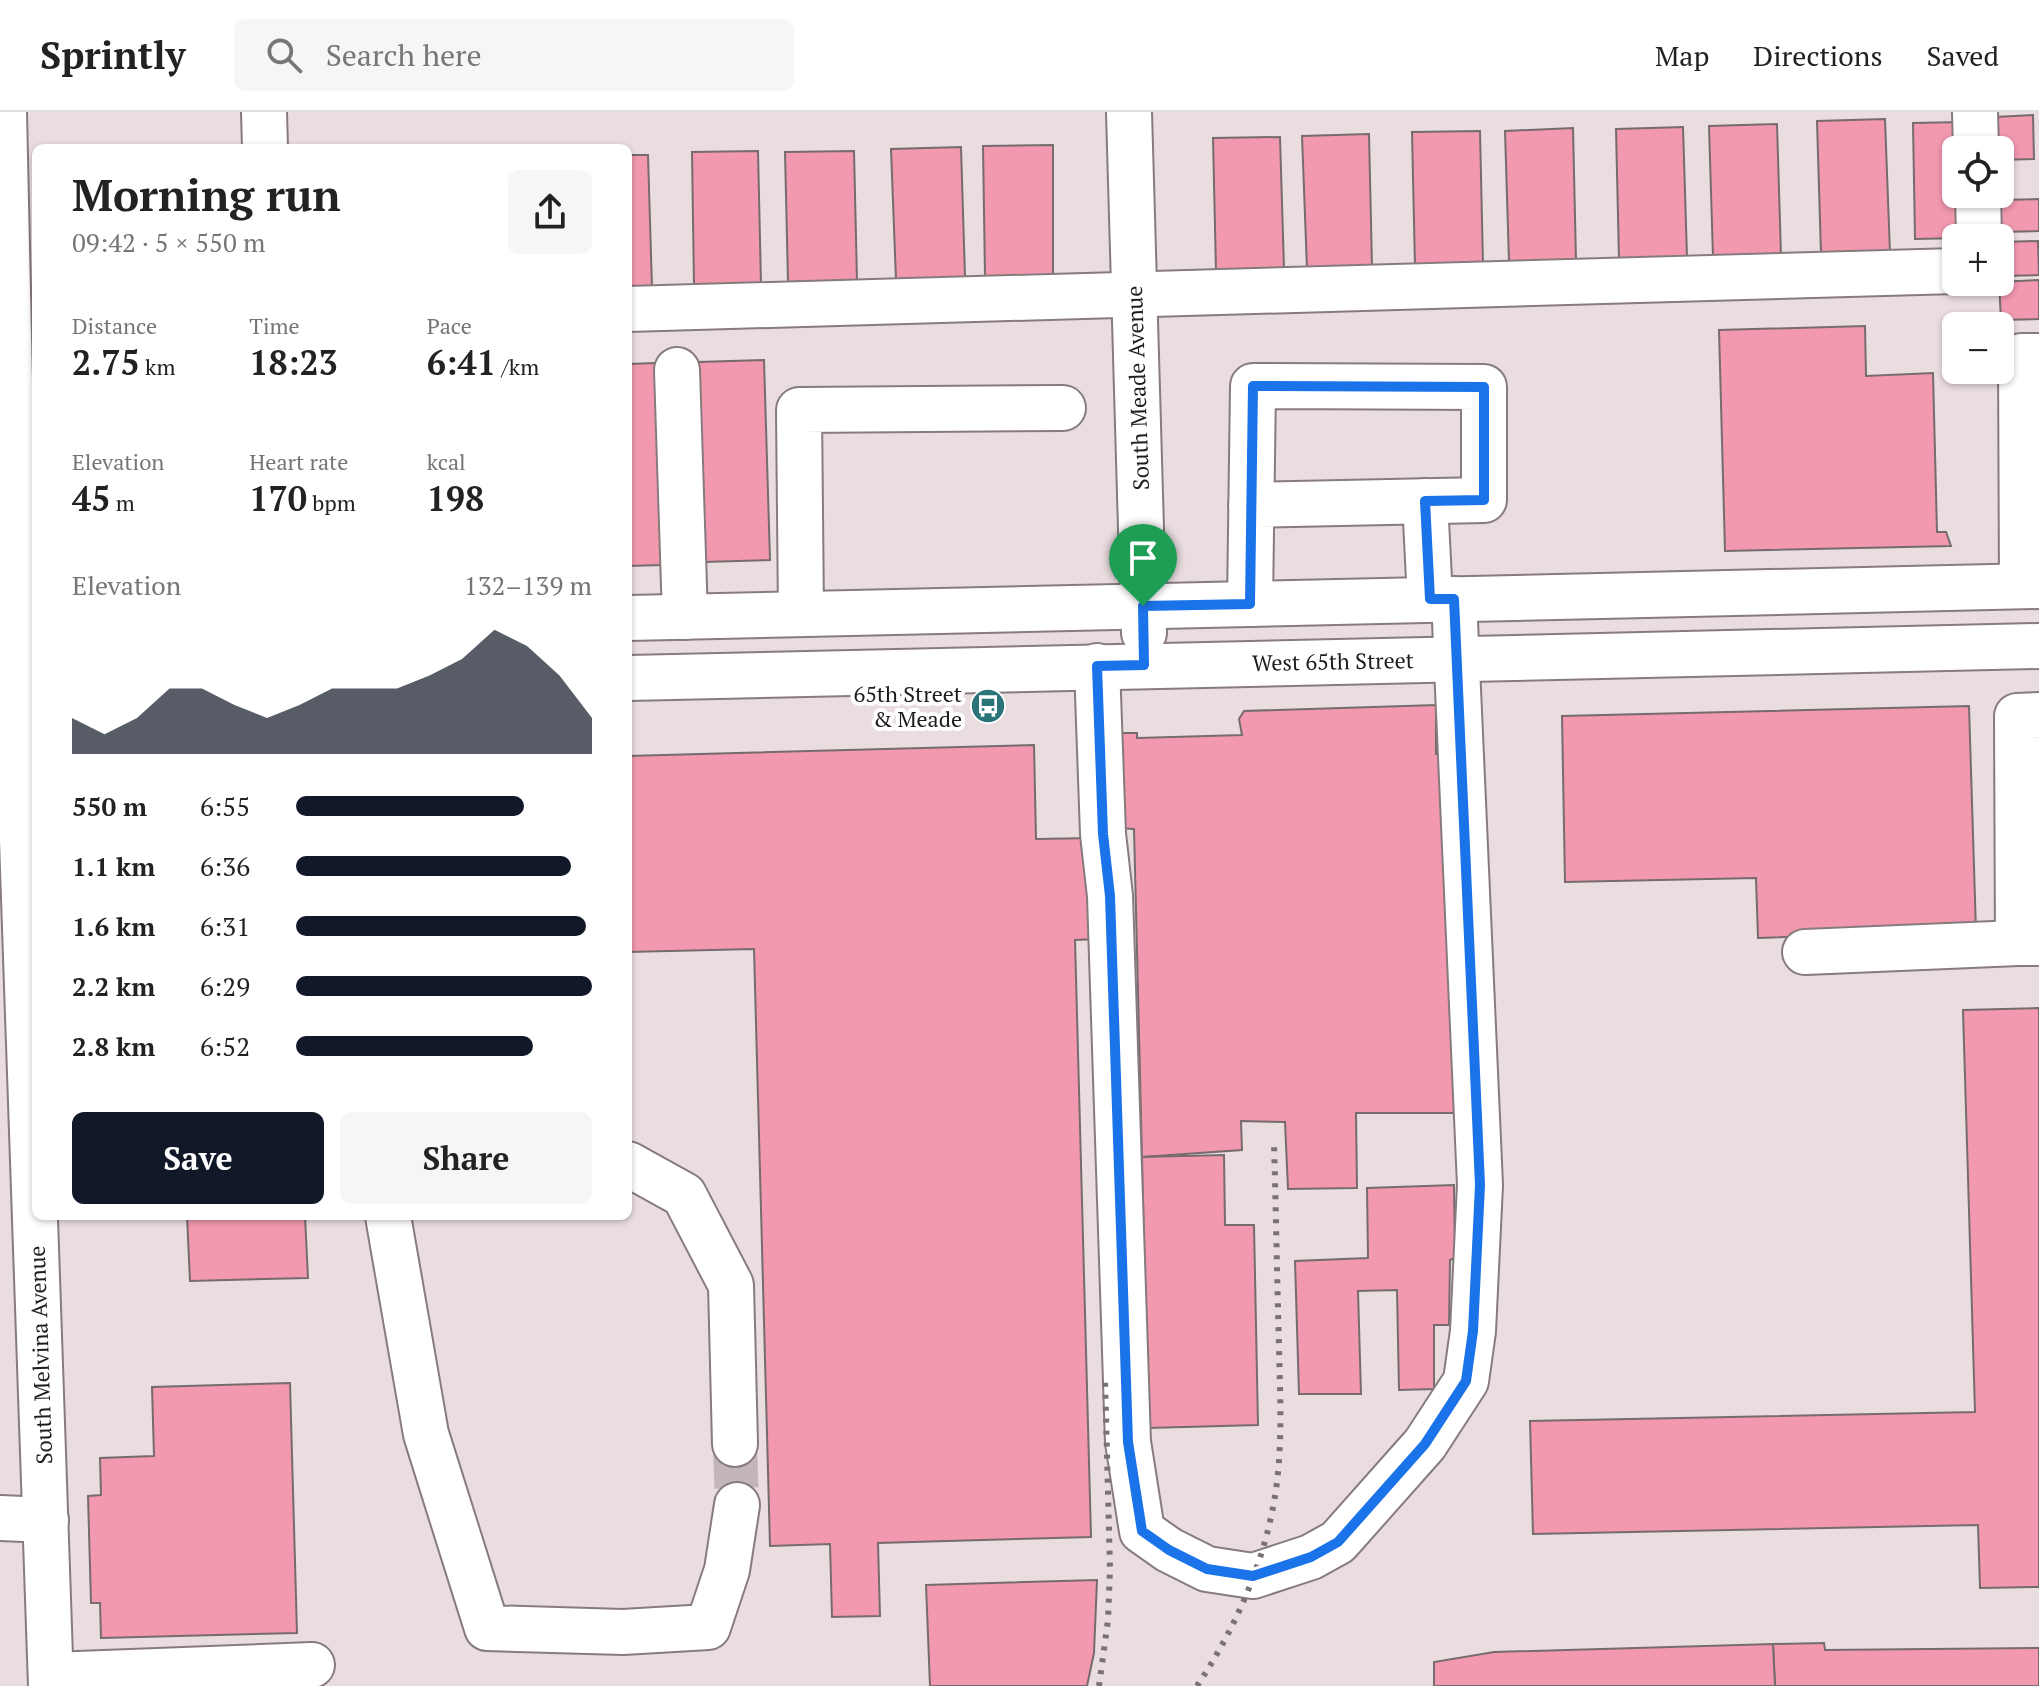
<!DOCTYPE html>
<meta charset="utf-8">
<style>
:root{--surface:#fff;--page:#f6f6f6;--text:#222;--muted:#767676;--line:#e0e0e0;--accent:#111827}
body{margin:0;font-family:"PT Serif",serif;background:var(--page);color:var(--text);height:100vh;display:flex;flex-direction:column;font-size:30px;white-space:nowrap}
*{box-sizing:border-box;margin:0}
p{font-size:26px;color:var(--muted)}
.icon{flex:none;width:44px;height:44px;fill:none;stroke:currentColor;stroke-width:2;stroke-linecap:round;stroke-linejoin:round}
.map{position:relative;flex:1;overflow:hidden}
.sheet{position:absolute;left:32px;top:32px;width:600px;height:1076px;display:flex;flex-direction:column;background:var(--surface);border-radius:12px;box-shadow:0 2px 6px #0004}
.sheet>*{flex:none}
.controls{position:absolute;left:1942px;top:24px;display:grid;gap:16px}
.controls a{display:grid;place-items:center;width:72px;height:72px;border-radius:12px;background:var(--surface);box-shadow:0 2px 6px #0004;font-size:40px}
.pin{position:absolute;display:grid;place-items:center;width:68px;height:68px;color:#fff;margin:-82px -34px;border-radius:50% 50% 50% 0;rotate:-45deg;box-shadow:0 0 8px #0007}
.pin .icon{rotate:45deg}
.round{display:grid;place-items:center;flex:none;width:84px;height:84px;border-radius:12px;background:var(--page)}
.overview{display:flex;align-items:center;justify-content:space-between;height:136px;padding:0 40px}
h1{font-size:44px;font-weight:800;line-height:60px}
.stats{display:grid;grid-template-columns:repeat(3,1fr);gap:12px;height:136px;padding:8px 40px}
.stats div{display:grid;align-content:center}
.stats b{font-size:34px;font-weight:800}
.stats small{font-size:22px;font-weight:400}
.stats p{font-size:22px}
.chart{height:224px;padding:16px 40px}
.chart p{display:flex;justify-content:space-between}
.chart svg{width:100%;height:144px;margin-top:8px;fill:var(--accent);opacity:.7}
.primary-button{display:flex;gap:16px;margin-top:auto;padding:16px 40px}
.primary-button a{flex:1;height:92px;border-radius:12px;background:var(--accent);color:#fff;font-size:32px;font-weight:800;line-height:92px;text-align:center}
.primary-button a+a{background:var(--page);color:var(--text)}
ul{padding:0 40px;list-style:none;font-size:26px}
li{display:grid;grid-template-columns:128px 96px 1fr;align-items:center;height:60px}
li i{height:20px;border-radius:10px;background:var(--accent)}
header{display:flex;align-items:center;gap:48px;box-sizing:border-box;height:112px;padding:0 40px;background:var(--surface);border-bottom:2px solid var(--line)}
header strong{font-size:38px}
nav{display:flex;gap:44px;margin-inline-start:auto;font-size:28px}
.search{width:560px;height:72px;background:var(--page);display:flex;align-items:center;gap:20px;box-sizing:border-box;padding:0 28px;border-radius:12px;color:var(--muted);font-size:30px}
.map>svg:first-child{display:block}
</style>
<header>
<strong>Sprintly</strong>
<div class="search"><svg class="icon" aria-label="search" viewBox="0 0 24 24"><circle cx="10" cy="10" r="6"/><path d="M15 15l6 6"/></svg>Search here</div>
<nav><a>Map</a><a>Directions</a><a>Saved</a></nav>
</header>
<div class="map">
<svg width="2039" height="1574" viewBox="0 0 2039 1574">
<rect width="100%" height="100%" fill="#eadde0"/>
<g fill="#f298af" stroke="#766b6d" stroke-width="2">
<path d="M2033,3L2034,47L2000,48V38H1996L1995,5Z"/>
<path d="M1885,7L1890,141L1821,142L1817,9Z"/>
<path d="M1962,10L1956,38V82H1963L1964,126L1915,127L1913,11Z"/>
<path d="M1777,12L1781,144L1713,146L1709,14Z"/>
<path d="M1683,15L1687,145L1619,148L1616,17Z"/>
<path d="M1573,16L1576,149L1509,150L1505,19Z"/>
<path d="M1480,19L1483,153L1415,155L1412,20Z"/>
<path d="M1369,22L1372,155L1307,157L1302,24Z"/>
<path d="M1280,25L1284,157L1216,160L1213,26Z"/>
<path d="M1053,33V163L985,165L983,34Z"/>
<path d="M961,35L965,165L896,168L891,37Z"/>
<path d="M758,39L761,172L694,173L692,40Z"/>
<path d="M854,39L857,169L788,170L785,40Z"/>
<path d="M628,43H648L652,176L628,177Z"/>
<path d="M2039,87V119L2001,120L2000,88Z"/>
<path d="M2038,129L2039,163L2002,164V130Z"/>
<path d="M2039,168V207L2001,208L1999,170Z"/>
<path d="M1865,214L1866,264L1933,261L1937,420H1946L1951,434L1725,439L1719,218Z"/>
<path d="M764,248L770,448L704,450L698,250Z"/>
<path d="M655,251L661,453L628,454V252Z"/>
<path d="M1436,593V642H1444L1458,1001H1356L1357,1076L1288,1077L1285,1010L1241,1009L1242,1038L1142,1045L1134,717L1118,716L1114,621H1137V626L1242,623L1239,607L1244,599Z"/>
<path d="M1969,594L1976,819L1758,826L1756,766L1565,770L1562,604Z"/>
<path d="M1034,633L1036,727L1095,726L1098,827L1075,828L1091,1425L878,1431L880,1504L832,1505L830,1432L770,1434L754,837L628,840V644Z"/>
<path d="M2039,896V1475L1980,1476L1978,1413L1533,1422L1530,1309L1975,1300L1963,898Z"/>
<path d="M1224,1043L1225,1113H1254L1258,1313L1148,1316L1142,1045Z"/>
<path d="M1454,1073L1455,1146L1450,1148L1449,1213H1434V1277L1399,1278L1397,1178L1358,1179L1361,1282H1299L1295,1149L1368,1146L1367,1076Z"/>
<path d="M187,1104H305L308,1166L190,1169Z"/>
<path d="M290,1271L297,1521L101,1526L100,1491H91L88,1384L101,1383L100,1346L154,1344L152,1275Z"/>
<path d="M1097,1468L1094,1541L1087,1574H930L926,1473Z"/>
<path d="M1824,1531L1825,1538L2039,1536V1574H1775L1773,1532Z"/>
<path d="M1773,1532L1775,1574H1434V1550L1494,1540Z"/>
</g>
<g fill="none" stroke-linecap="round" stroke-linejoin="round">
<path stroke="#c2b6b9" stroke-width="44" stroke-dasharray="44 22" stroke-linecap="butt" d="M735,1332L737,1393"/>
<g stroke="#877b7e" stroke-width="48">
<g id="minor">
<path d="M4,0L17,582L51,1574"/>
<path d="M264,0L265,36"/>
<path d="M1129,0L1144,521"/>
<path d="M1975,0L1976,38"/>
<path d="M1978,82L1979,126"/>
<path d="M628,197L1956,159"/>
<path d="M677,258L685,505"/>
<path d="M1425,389L1430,487"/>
<path d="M2022,474L2021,244H2039"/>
<path d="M1250,492L1253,274L1484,275V388L1251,393"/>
<path d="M801,502L799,298L1063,296"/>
<path d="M628,506L2039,474"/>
<path d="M1097,554L1103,722L1110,784L1128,1330L1142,1419L1169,1438L1207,1457L1253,1464L1311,1445L1338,1430L1425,1332L1466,1269L1473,1219L1480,1073L1454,487"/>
<path d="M628,566L2039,534"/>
<path d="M2039,603L2017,604L2018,831H2039"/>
<path d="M1805,840L2018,831"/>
<path d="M628,1052L684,1083L731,1173L735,1332"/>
<path d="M388,1104L426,1322L487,1516L623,1520L708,1515L727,1458L737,1393"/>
<path d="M0,1406L46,1408"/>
<path d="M51,1563L312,1553"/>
</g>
</g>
<use href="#minor" stroke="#fff" stroke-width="44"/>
<g stroke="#797173" stroke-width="6" stroke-dasharray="4 8" stroke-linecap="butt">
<path d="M1099,1574L1108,1508L1110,1457L1105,1266"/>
<path d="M1197,1574C1235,1517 1264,1452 1275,1384C1283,1334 1280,1283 1279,1233C1277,1166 1276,1099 1274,1032"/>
</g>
</g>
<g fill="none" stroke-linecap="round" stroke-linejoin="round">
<g stroke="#fff" stroke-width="16">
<path id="route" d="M1253,274L1484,275V388L1425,389L1430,487H1454L1480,1073L1473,1219L1466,1269L1425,1332L1338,1430L1311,1445L1253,1464L1207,1457L1169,1438L1142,1419L1128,1330L1110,784L1103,722L1097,554L1144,553L1143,494L1250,492Z"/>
</g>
<use href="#route" stroke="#1a73e8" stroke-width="10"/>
</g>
<defs>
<g id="bus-disc" transform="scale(1.8)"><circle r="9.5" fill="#2a747a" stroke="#fff"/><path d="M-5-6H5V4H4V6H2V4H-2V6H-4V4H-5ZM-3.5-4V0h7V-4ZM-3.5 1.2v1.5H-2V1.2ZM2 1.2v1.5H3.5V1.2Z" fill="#fff"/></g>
</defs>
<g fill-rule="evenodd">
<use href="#bus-disc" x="988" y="594"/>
</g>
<g text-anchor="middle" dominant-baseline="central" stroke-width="8" stroke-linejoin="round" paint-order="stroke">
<g font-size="22" fill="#201c1d" stroke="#fff">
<text transform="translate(1137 276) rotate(-92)">South Meade Avenue</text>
<text transform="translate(1333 549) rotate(-1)">West 65th Street</text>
<text transform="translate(40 1243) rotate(-92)">South Melvina Avenue</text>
</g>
<g font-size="22" fill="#201c1d" stroke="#fff" text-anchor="end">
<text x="962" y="581">65th Street<tspan x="962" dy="25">&amp; Meade</tspan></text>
</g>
</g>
</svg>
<div class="controls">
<a><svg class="icon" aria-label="locate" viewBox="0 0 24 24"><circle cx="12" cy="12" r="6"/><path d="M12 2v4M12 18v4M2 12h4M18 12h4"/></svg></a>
<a>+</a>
<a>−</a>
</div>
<div class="pin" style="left:1143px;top:494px;background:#1e9e55"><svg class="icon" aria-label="arrive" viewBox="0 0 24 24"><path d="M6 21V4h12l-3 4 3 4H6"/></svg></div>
<section class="sheet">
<div class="overview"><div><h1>Morning run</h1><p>09:42 · 5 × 550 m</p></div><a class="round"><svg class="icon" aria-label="share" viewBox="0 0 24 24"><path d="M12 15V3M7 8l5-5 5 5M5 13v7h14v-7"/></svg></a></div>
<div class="stats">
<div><p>Distance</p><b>2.75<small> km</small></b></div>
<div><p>Time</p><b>18:23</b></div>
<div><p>Pace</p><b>6:41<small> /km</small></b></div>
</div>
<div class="stats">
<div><p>Elevation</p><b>45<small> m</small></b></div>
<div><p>Heart rate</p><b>170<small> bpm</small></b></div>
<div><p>kcal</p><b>198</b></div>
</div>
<div class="chart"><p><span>Elevation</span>132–139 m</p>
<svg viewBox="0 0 160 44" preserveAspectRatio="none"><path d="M0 44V33L10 38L20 33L30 24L40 24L50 29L60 33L70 29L80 24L90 24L100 24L110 20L120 15L130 6L140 11L150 20L160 33V44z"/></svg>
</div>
<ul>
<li><b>550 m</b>6:55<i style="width:77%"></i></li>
<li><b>1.1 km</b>6:36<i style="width:93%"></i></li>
<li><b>1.6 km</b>6:31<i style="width:98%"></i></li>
<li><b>2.2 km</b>6:29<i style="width:100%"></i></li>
<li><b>2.8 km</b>6:52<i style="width:80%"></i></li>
</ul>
<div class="primary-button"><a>Save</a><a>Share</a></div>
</section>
</div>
